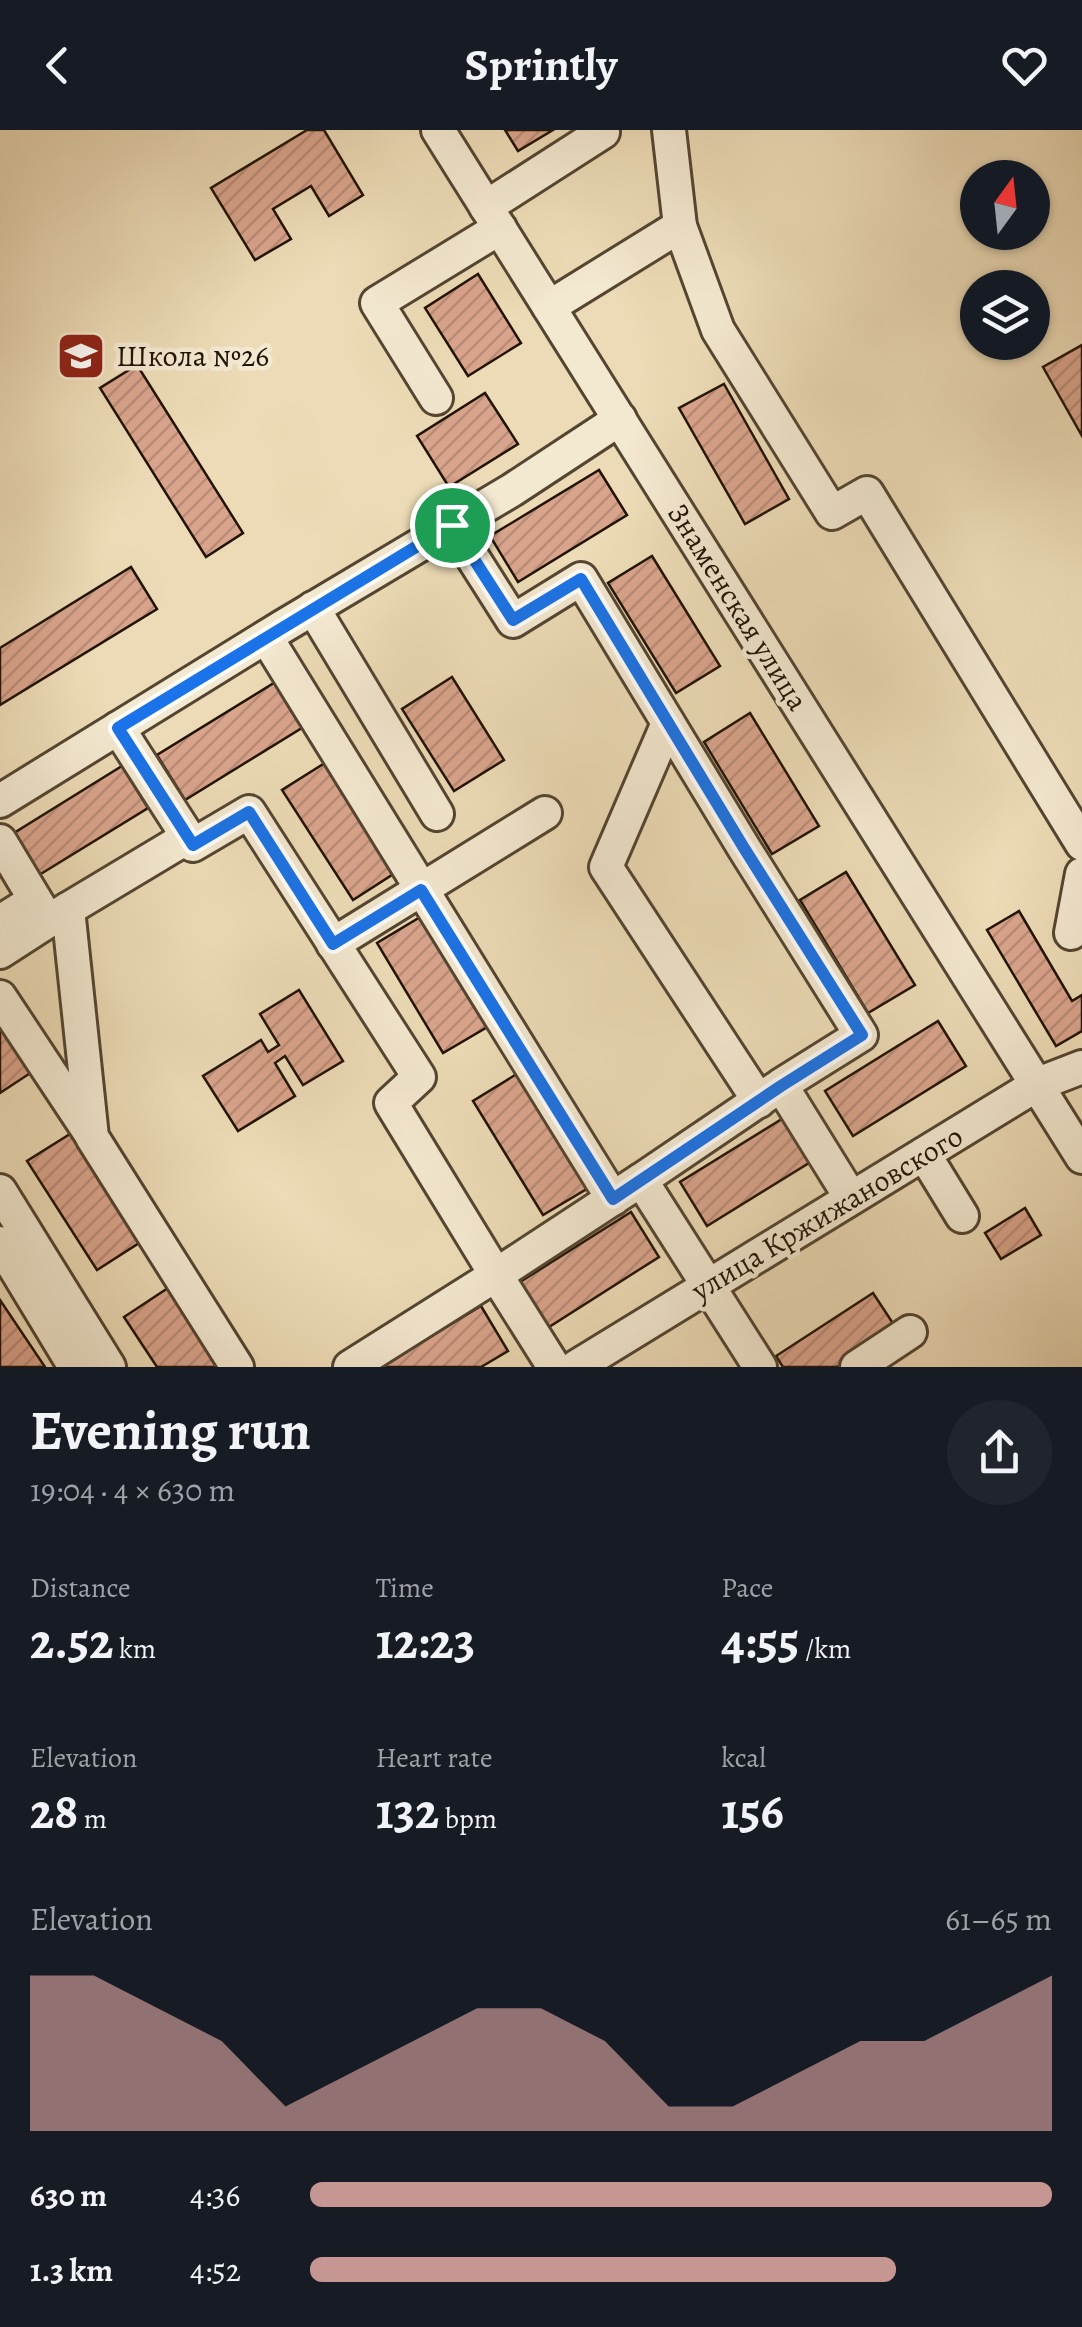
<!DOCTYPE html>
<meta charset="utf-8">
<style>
:root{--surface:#171b24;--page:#20242c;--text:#f1f3f6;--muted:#9ea1a6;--accent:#c59692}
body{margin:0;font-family:Alegreya,serif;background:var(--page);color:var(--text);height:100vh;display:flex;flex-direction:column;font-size:38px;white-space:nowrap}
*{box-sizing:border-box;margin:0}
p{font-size:32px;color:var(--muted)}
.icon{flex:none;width:55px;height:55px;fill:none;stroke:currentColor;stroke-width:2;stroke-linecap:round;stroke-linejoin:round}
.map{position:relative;height:1237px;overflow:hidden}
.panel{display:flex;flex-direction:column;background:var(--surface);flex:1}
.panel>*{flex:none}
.needle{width:65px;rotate:15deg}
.fabs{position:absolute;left:960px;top:30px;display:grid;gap:20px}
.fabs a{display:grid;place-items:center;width:90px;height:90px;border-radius:50%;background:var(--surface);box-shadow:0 2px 8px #0004;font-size:50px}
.pin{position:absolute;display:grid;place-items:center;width:85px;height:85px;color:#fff;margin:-42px;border:5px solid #fff;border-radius:50%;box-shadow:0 2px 10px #0007}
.round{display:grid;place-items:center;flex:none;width:105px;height:105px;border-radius:52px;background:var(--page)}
.headline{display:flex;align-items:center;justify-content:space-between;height:170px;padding:0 30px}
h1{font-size:55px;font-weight:700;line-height:75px}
.metrics{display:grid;grid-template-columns:repeat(3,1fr);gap:15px;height:170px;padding:10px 30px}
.metrics div{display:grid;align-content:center}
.metrics b{font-size:50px;font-weight:700}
.metrics small{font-size:28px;font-weight:400}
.metrics p{font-size:28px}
.chart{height:280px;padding:20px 30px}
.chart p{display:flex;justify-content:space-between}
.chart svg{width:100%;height:180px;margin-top:10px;fill:var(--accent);opacity:.7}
ul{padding:0 30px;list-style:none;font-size:32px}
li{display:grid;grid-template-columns:160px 120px 1fr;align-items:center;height:75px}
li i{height:25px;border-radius:12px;background:var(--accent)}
header{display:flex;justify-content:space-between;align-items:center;height:130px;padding:0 30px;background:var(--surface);font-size:45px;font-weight:700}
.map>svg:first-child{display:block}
</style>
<header><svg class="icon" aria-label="back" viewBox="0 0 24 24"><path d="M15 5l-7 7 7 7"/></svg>Sprintly<svg class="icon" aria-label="heart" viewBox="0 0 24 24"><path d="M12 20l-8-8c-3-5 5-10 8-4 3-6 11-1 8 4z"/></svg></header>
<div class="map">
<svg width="1082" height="1237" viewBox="0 0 1082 1237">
<defs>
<pattern id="building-hatch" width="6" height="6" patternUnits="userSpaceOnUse" patternTransform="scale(2.5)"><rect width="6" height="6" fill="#d9a48c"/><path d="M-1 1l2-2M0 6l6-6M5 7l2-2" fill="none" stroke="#ba8c77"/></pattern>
</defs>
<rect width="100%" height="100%" fill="#ecdbb6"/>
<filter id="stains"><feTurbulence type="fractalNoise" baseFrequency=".002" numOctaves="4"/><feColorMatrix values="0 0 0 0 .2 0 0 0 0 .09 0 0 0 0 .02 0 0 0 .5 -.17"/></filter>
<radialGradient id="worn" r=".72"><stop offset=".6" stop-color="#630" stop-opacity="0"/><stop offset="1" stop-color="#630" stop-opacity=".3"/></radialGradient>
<g fill="url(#building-hatch)" stroke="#211305" stroke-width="2.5">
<path d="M307,0H324L363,65L329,86L311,56L273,79L291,109L255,130L211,58Z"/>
<path d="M505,0H553L518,21Z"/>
<path d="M478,144L521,213L468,246L425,178Z"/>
<path d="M1082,215V306L1043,237Z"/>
<path d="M137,235L243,403L206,427L100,258Z"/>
<path d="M724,254L789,369L745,394L679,278Z"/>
<path d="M485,263L518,314L449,357L417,306Z"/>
<path d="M599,340L627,385L518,452L490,406Z"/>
<path d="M652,426L720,536L676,563L608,453Z"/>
<path d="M131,437L157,479L0,575V518Z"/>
<path d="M452,547L504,630L454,661L402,579Z"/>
<path d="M277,551L305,596L185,670L157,625Z"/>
<path d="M750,583L819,696L772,724L704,612Z"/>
<path d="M328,631L398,741L353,770L282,660Z"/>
<path d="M122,636L148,678L39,745L14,703Z"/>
<path d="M846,742L915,855L868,883L800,770Z"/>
<path d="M1019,781L1072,871L1082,865V901L1056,916L987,800Z"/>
<path d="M422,786L489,896L443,923L377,813Z"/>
<path d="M299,860L343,931L303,955L285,926L275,933L295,966L238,1001L203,946L261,910L268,922L279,915L260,884Z"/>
<path d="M0,887L35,940L0,963Z"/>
<path d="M938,891L966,936L853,1006L825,961Z"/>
<path d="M520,942L590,1057L543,1085L473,971Z"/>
<path d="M790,984L817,1028L707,1096L680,1052Z"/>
<path d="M70,1004L139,1113L97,1140L27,1031Z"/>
<path d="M1025,1078L1041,1105L1001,1129L985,1103Z"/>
<path d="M631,1082L659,1127L549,1197L520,1152Z"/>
<path d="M168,1158L219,1237H157L124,1187Z"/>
<path d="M873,1163L896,1198L837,1237H783L776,1226Z"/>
<path d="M0,1170L45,1237H0Z"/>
<path d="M481,1176L508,1221L481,1237H380Z"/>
</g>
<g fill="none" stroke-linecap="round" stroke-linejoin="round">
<g stroke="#544531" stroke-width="38">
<g id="minor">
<path d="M438,0L1082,1027"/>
<path d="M669,0L680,96L718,200L832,383L867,363L1082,714"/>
<path d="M486,77L603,2L601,0"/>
<path d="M549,177L680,96"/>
<path d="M436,268L377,173L500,98"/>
<path d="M452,395L513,491L581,449L744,718L861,905L781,955L851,1068"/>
<path d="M313,478L437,684"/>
<path d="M266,507L613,1069"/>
<path d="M668,593L606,737L759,971"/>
<path d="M118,598L193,715L249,682L419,947L391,973L496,1145L641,1050L760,1237"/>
<path d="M0,671L282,497L512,360L620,289"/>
<path d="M0,711L48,791L188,707"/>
<path d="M68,779L92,1007L237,1237"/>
<path d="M0,792L35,770"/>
<path d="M1071,803L1082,744"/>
<path d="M333,814L545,683"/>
<path d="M0,822L48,791"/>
<path d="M0,867L90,1003"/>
<path d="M924,1024L962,1086"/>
<path d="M641,1050L777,958"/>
<path d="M0,1061L109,1237"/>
<path d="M0,1113L75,1237"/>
<path d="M350,1237L496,1145L554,1237"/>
<path d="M576,1237L1038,954L1082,937"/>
<path d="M857,1237L910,1202"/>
</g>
</g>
<use href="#minor" stroke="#f3e8d0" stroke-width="32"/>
</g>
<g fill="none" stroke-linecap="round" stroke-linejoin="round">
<g stroke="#fff" stroke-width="20">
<path id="route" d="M452,395L513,490L581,449L744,718L862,905L781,956L613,1069L421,760L333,814L249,682L193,715L118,598Z"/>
</g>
<use href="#route" stroke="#1a73e8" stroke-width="12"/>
</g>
<defs>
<g id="school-square" transform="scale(2.5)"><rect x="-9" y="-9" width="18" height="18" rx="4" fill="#8f2418" stroke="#f3e8d0"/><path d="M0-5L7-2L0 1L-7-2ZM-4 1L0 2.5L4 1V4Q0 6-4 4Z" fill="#fff"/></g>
</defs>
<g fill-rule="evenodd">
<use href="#school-square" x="81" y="226"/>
</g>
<g text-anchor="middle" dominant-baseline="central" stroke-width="9" stroke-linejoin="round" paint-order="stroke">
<g font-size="30" fill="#211305" stroke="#f3e8d0" text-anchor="start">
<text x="116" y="226">Школа №26</text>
</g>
<g font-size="30" fill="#211305" stroke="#f3e8d0">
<text transform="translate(738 477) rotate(58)">Знаменская улица</text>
<text transform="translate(827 1083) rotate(-31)">улица Кржижановского</text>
</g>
</g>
<rect width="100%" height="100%" filter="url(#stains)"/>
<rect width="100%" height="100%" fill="url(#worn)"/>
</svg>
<div class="fabs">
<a><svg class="needle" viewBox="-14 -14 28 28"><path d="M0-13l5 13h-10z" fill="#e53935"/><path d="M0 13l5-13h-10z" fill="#9ea1a6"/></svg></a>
<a><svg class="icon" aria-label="layers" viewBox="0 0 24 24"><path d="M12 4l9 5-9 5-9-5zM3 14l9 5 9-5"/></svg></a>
</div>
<div class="pin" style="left:452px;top:395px;background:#1e9e55"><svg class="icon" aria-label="arrive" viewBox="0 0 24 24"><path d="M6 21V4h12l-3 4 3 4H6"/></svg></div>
</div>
<section class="panel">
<div class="headline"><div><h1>Evening run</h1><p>19:04 · 4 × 630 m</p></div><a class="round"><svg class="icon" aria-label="share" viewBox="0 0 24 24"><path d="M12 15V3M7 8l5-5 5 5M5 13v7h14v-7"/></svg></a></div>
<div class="metrics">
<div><p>Distance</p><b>2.52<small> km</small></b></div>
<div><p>Time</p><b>12:23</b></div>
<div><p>Pace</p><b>4:55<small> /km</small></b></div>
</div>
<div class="metrics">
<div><p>Elevation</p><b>28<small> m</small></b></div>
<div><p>Heart rate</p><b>132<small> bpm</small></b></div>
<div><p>kcal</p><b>156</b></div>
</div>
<div class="chart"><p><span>Elevation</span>61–65 m</p>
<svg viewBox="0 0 160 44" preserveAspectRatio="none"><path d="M0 44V6L10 6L20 14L30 22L40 38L50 30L60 22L70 14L80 14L90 22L100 38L110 38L120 30L130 22L140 22L150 14L160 6V44z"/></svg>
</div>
<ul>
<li><b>630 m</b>4:36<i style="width:100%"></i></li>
<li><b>1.3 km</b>4:52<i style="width:79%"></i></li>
</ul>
</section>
